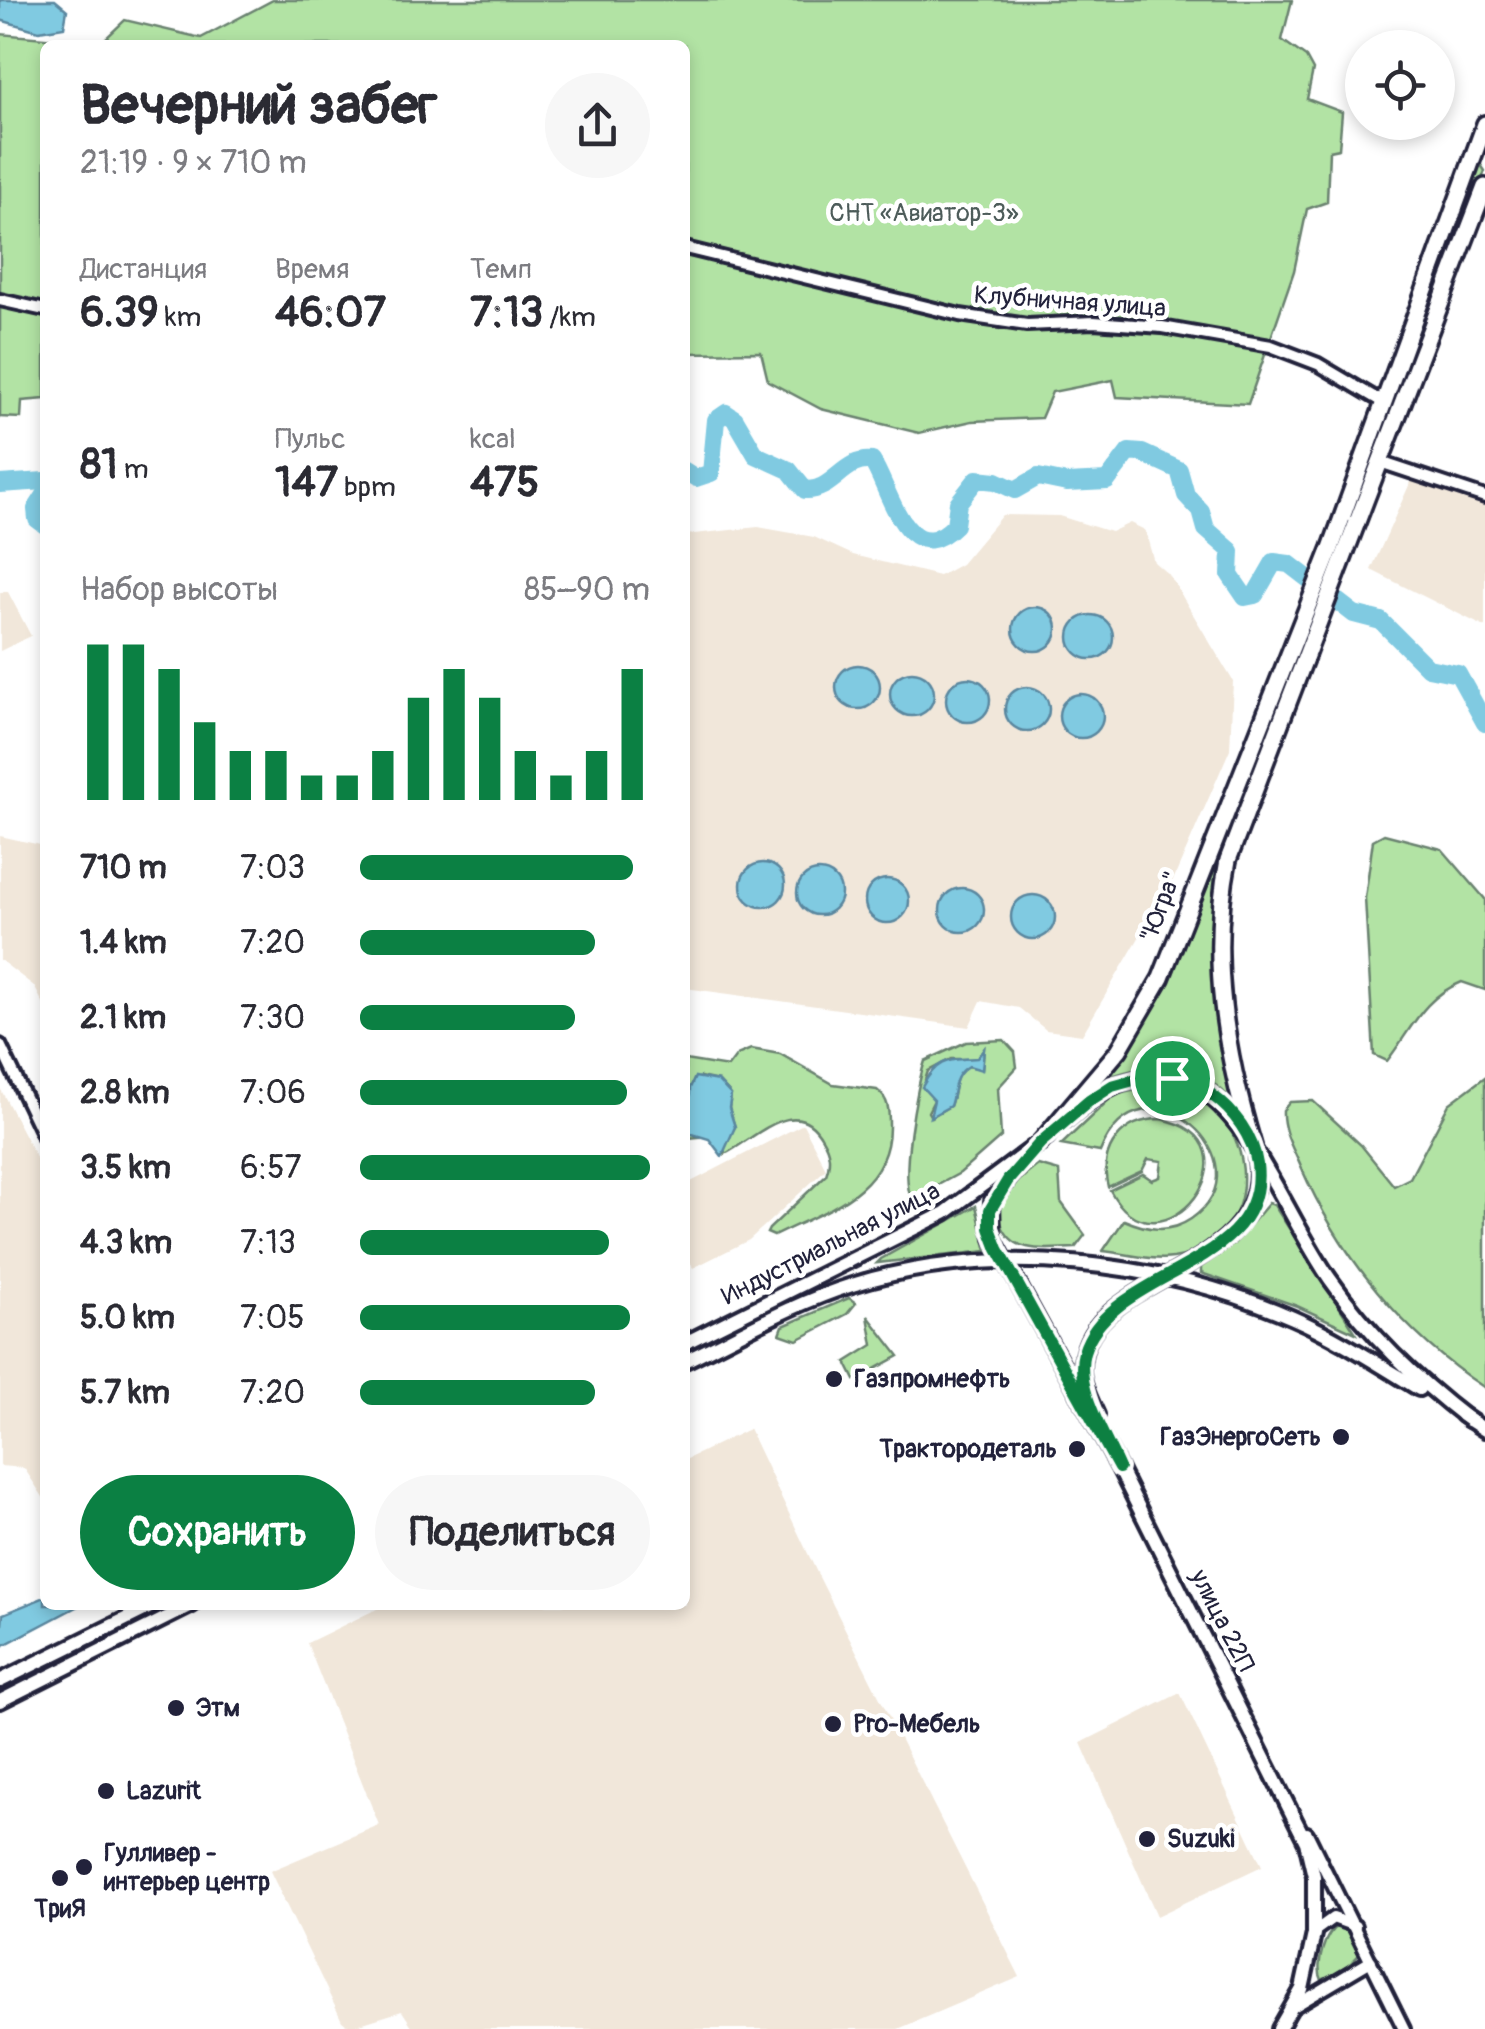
<!DOCTYPE html>
<html lang="ru">
<meta charset="utf-8">
<style>
:root{--surface:#fff;--page:#f7f7f7;--text:#2b2b33;--muted:#7c7c81;--accent:#0b8043}
body{margin:0;font-family:Pangolin,sans-serif;background:var(--page);color:var(--text);height:100vh;display:flex;flex-direction:column;font-size:38px;white-space:nowrap}
*{box-sizing:border-box;margin:0}
p{font-size:32px;color:var(--muted)}
.icon{flex:none;width:55px;height:55px;fill:none;stroke:currentColor;stroke-width:2;stroke-linecap:round;stroke-linejoin:round}
.map{position:relative;flex:1;overflow:hidden}
.drawer{position:absolute;left:40px;top:40px;width:650px;height:1570px;display:flex;flex-direction:column;background:var(--surface);border-radius:15px;box-shadow:0 5px 15px #0003}
.drawer>*{flex:none}
.tools{position:absolute;left:1345px;top:30px;display:grid;gap:20px}
.tools a{display:grid;place-items:center;width:110px;height:110px;border-radius:50%;background:var(--surface);box-shadow:0 5px 15px #0003;font-size:50px}
.pin{position:absolute;display:grid;place-items:center;width:85px;height:85px;color:#fff;margin:-42px;border:5px solid #fff;border-radius:50%;box-shadow:0 2px 10px #0007}
.round{display:grid;place-items:center;flex:none;width:105px;height:105px;border-radius:52px;background:var(--page)}
.summary{display:flex;align-items:center;justify-content:space-between;height:170px;padding:0 40px}
h1{font-size:55px;font-weight:700;line-height:75px}
.figures{display:grid;grid-template-columns:repeat(3,1fr);gap:15px;height:170px;padding:10px 40px}
.figures div{display:grid;align-content:center}
.figures b{font-size:42px;font-weight:700}
.figures small{font-size:28px;font-weight:400}
.figures p{font-size:28px}
.chart{height:280px;padding:20px 40px}
.chart p{display:flex;justify-content:space-between}
.chart svg{width:100%;height:180px;margin-top:10px;stroke:var(--accent);stroke-width:6}
.cta{display:flex;gap:20px;margin-top:auto;padding:20px 40px}
.cta a{flex:1;height:115px;border-radius:60px;background:var(--accent);color:#fff;font-size:40px;font-weight:700;line-height:115px;text-align:center}
.cta a+a{background:var(--page);color:var(--text)}
ul{padding:0 40px;list-style:none;font-size:32px}
li{display:grid;grid-template-columns:160px 120px 1fr;align-items:center;height:75px}
li i{height:25px;border-radius:12px;background:var(--accent)}
.map>svg:first-child{display:block}
</style>
<div class="map">
<svg width="1485" height="2029" viewBox="0 0 1485 2029">
<rect width="100%" height="100%" fill="#fff"/>
<filter id="ink" filterUnits="userSpaceOnUse"><feTurbulence type="fractalNoise" baseFrequency=".01" numOctaves="2"/><feDisplacementMap in="SourceGraphic" scale="20" xChannelSelector="R" yChannelSelector="G"/><feConvolveMatrix kernelMatrix="1 2 1 2 8 2 1 2 1" color-interpolation-filters="sRGB"/></filter>
<g filter="url(#ink)">
<g fill="#f1e7da">
<path d="M1411,481L1485,505V627L1371,570Z"/>
<path d="M1002,515L1059,516L1111,532L1130,523L1145,530L1154,562L1170,576L1233,681L1230,749L1175,876L1082,1035L1046,1030L1019,1008L981,1001L969,1027L685,988V535L758,527L814,537L853,555L939,576L961,564Z"/>
<path d="M0,592H8L31,636L0,651Z"/>
<path d="M0,836L45,846V1007L34,986L0,960Z"/>
<path d="M0,1088L45,1175V1500L24,1468L0,1466Z"/>
<path d="M803,1124L826,1169L749,1240L693,1268L685,1253V1185Z"/>
<path d="M749,1429L820,1579L1020,1977L898,2029H414L402,2011L350,2027L342,2021L270,1871L379,1825L307,1643L385,1605H685V1460Z"/>
<path d="M1180,1693L1262,1866L1157,1916L1081,1743Z"/>
</g>
<g fill="#b2e3a4" stroke="#6a8270" stroke-width="2.5" fill-rule="evenodd">
<path d="M273,0H1292L1282,40L1306,57L1313,70L1307,99L1342,112L1339,149L1329,151L1327,202L1307,209L1294,271L1248,404L1117,397L1113,380L1052,392L1041,418L972,421L919,433L821,409L768,381L761,352L685,353V45H45V399L22,401L21,418L0,417V34L101,43L125,20L201,38Z"/>
<path d="M1481,165L1485,171L1405,379L1400,378L1476,169Z"/>
<path d="M1307,625L1311,627C1281,700 1230,802 1217,877C1204,953 1216,1030 1235,1104C1204,1064 1155,1061 1111,1076L1166,985Z"/>
<path d="M1384,834L1442,849L1485,899V990L1462,982C1422,998 1412,1029 1387,1061L1374,1055L1365,898L1373,840Z"/>
<path d="M1004,1040L1015,1052L1017,1067L998,1088L1001,1137L960,1173L912,1199C899,1180 917,1085 925,1061L966,1042ZM984,1049L982,1069L968,1066C951,1077 957,1089 950,1106L931,1117L928,1112L934,1100L925,1080L928,1071L951,1059H977Z"/>
<path d="M751,1049L780,1054L833,1084L877,1090C889,1099 889,1111 889,1125C890,1193 823,1211 774,1236L767,1233L769,1229L826,1175C831,1161 830,1151 822,1138C797,1093 757,1137 725,1154L724,1145L735,1127L729,1108L731,1095L718,1081L700,1077L690,1098L688,1129L698,1137L688,1138L685,1149V1060L728,1067L737,1055Z"/>
<path d="M1485,1077V1388C1404,1335 1340,1256 1301,1167C1293,1148 1282,1131 1283,1110L1290,1102L1313,1101L1361,1145L1394,1186L1410,1178L1449,1104Z"/>
<path d="M1158,1085C1261,1094 1276,1243 1173,1258C1151,1261 1125,1253 1103,1251L1124,1220C1147,1230 1169,1234 1191,1219C1272,1162 1142,1048 1100,1152L1061,1145L1114,1095Z"/>
<path d="M1161,1119C1270,1141 1159,1283 1110,1190L1143,1174L1152,1180L1160,1177L1162,1161L1148,1159L1142,1171L1108,1187C1098,1148 1123,1119 1161,1119Z"/>
<path d="M1038,1165L1059,1171L1061,1202L1085,1235L1075,1248C1060,1248 1042,1251 1027,1247C1017,1245 1008,1238 1003,1228C989,1199 1019,1181 1038,1165Z"/>
<path d="M1269,1203L1274,1205L1356,1333L1297,1306L1201,1273V1267L1235,1243Z"/>
<path d="M976,1206L987,1251L877,1263L881,1259Z"/>
<path d="M849,1298L856,1303L847,1314L797,1340L780,1334L783,1326Z"/>
<path d="M868,1316L899,1356L855,1380L846,1362L873,1345Z"/>
<path d="M1339,1925L1350,1930L1359,1955L1345,1969L1322,1980C1315,1966 1324,1933 1339,1925Z"/>
</g>
<g fill="#80cae1" stroke="#5a879f" stroke-width="2.5">
<path d="M0,0H55L67,10L64,27L39,31L0,20Z"/>
<circle cx="1035" cy="629" r="22"/>
<circle cx="1091" cy="637" r="22"/>
<circle cx="858" cy="687" r="22"/>
<circle cx="912" cy="694" r="22"/>
<circle cx="968" cy="700" r="22"/>
<circle cx="1027" cy="709" r="22"/>
<circle cx="1081" cy="716" r="22"/>
<circle cx="763" cy="885" r="22"/>
<circle cx="819" cy="893" r="22"/>
<circle cx="887" cy="901" r="22"/>
<circle cx="962" cy="910" r="22"/>
<circle cx="1033" cy="917" r="22"/>
<path d="M984,1049L982,1070L969,1066C952,1076 956,1089 950,1106L930,1117L934,1100L922,1087C937,1058 948,1060 977,1058Z"/>
<path d="M695,1077L718,1081L731,1095L729,1108L735,1127L722,1156L709,1139L689,1133L690,1088Z"/>
<path d="M45,1597V1605H80L0,1647L3,1614Z"/>
</g>
<g fill="none" stroke-linecap="round" stroke-linejoin="round">
<g stroke="#80cae1" stroke-width="18">
<path d="M685,471L696,478L711,473L716,420L726,413L735,419L756,455L789,470L805,490C833,492 844,457 872,461C889,486 907,574 955,525L958,503L977,479L996,481L1015,490L1038,477L1067,483L1107,481L1129,452L1142,453L1179,470L1186,495L1201,511L1206,529L1231,551L1230,575L1245,597L1255,595L1274,562L1289,564L1354,614L1381,621L1428,668L1458,674L1485,723"/>
<path d="M0,484L45,481"/>
<path d="M45,495L36,509L37,519L45,525"/>
</g>
<g stroke="#22223b" stroke-width="18">
<g id="minor">
<path d="M685,248L960,315L1027,325L1094,322L1162,327L1271,346L1318,364L1384,403"/>
<path d="M0,300L45,310"/>
<path d="M1380,462L1485,497"/>
<path d="M0,1045L45,1139"/>
<path d="M1307,1833L1404,2029"/>
<path d="M1315,1931L1333,1918L1355,1926"/>
<path d="M1295,2006L1371,1961"/>
</g>
</g>
<g stroke="#22223b" stroke-width="20">
<g id="major">
<path d="M1066,1120C1214,990 1262,1181 1330,1279C1369,1335 1415,1378 1469,1420"/>
<path d="M1015,1171L992,1201L993,1238L1119,1468L1306,1842L1314,1876V1934L1302,1989L1279,2029"/>
<path d="M685,1343L945,1213L1047,1137"/>
<path d="M685,1361C739,1335 794,1303 852,1285C992,1241 1160,1260 1293,1318C1337,1337 1378,1364 1419,1389"/>
<path d="M1097,1415C1091,1401 1082,1386 1082,1371C1079,1271 1273,1278 1256,1158"/>
<path d="M1462,1415L1485,1430"/>
<path d="M0,1681L154,1605"/>
<path d="M0,1701L192,1605"/>
</g>
</g>
<g stroke="#22223b" stroke-width="22">
<g id="highway">
<path d="M1040,1143L1119,1050L1161,978L1331,548L1485,124"/>
<path d="M1253,1146C1225,1052 1209,956 1228,860L1485,187"/>
</g>
</g>
<use href="#minor" stroke="#fff" stroke-width="10"/>
<use href="#major" stroke="#fff" stroke-width="12"/>
<use href="#highway" stroke="#fff" stroke-width="15"/>
</g>
</g>
<g fill="none" stroke-linecap="round" stroke-linejoin="round" filter="url(#ink)">
<g stroke="#fff" stroke-width="20">
<path id="route" d="M1148,1076C1172,1076 1193,1080 1212,1095C1234,1111 1253,1136 1257,1164C1270,1269 1109,1269 1084,1352C1074,1389 1105,1435 1119,1468L998,1249L990,1228V1210L1008,1180L1040,1143L1089,1101L1112,1086Z"/>
</g>
<use href="#route" stroke="#0b8043" stroke-width="12"/>
</g>
<g fill="#22223b" stroke="#fff" stroke-width="4">
<circle cx="834" cy="1379" r="10"/>
<circle cx="1341" cy="1437" r="10"/>
<circle cx="1077" cy="1449" r="10"/>
<circle cx="176" cy="1708" r="10"/>
<circle cx="833" cy="1724" r="10"/>
<circle cx="106" cy="1791" r="10"/>
<circle cx="1147" cy="1839" r="10"/>
<circle cx="84" cy="1867" r="10"/>
<circle cx="60" cy="1878" r="10"/>
</g>
<g text-anchor="middle" dominant-baseline="central" stroke-width="9" stroke-linejoin="round" paint-order="stroke">
<g font-size="25" fill="#4d5c5a" stroke="#fff">
<text x="924" y="213">СНТ «Авиатор-3»</text>
</g>
<g font-size="25" fill="#22223b" stroke="#fff">
<text transform="translate(1070 302) rotate(4)">Клубничная улица</text>
<text transform="translate(1161 907) rotate(-69)">"Югра"</text>
<text transform="translate(831 1244) rotate(-27)">Индустриальная улица</text>
<text transform="translate(1222 1621) rotate(63)">улица 22П</text>
</g>
<g font-size="25" font-weight="bold" fill="#22223b" stroke="#fff" text-anchor="start">
<text x="854" y="1379">Газпромнефть</text>
<text x="1321" y="1437" text-anchor="end">ГазЭнергоСеть</text>
<text x="1057" y="1449" text-anchor="end">Трактородеталь</text>
<text x="196" y="1708">Этм</text>
<text x="853" y="1724">Pro-Мебель</text>
<text x="126" y="1791">Lazurit</text>
<text x="1167" y="1839">Suzuki</text>
<text x="104" y="1853">Гулливер -<tspan x="104" dy="29">интерьер центр</tspan></text>
<text x="60" y="1909" text-anchor="middle">ТриЯ</text>
</g>
</g>
</svg>
<div class="tools">
<a><svg class="icon" aria-label="locate" viewBox="0 0 24 24"><circle cx="12" cy="12" r="6"/><path d="M12 2v4M12 18v4M2 12h4M18 12h4"/></svg></a>
</div>
<div class="pin" style="left:1172px;top:1078px;background:#1e9e55"><svg class="icon" aria-label="arrive" viewBox="0 0 24 24"><path d="M6 21V4h12l-3 4 3 4H6"/></svg></div>
<section class="drawer">
<div class="summary"><div><h1>Вечерний забег</h1><p>21:19 · 9 × 710 m</p></div><a class="round"><svg class="icon" aria-label="share" viewBox="0 0 24 24"><path d="M12 15V3M7 8l5-5 5 5M5 13v7h14v-7"/></svg></a></div>
<div class="figures">
<div><p>Дистанция</p><b>6.39<small> km</small></b></div>
<div><p>Время</p><b>46:07</b></div>
<div><p>Темп</p><b>7:13<small> /km</small></b></div>
</div>
<div class="figures">
<div><b>81<small> m</small></b></div>
<div><p>Пульс</p><b>147<small> bpm</small></b></div>
<div><p>kcal</p><b>475</b></div>
</div>
<div class="chart"><p><span>Набор высоты</span>85–90 m</p>
<svg viewBox="0 0 160 44" preserveAspectRatio="none"><path d="M5 44V6M15 44V6M25 44V12M35 44V25M45 44V32M55 44V32M65 44V38M75 44V38M85 44V32M95 44V19M105 44V12M115 44V19M125 44V32M135 44V38M145 44V32M155 44V12"/></svg>
</div>
<ul>
<li><b>710 m</b>7:03<i style="width:94%"></i></li>
<li><b>1.4 km</b>7:20<i style="width:81%"></i></li>
<li><b>2.1 km</b>7:30<i style="width:74%"></i></li>
<li><b>2.8 km</b>7:06<i style="width:92%"></i></li>
<li><b>3.5 km</b>6:57<i style="width:100%"></i></li>
<li><b>4.3 km</b>7:13<i style="width:86%"></i></li>
<li><b>5.0 km</b>7:05<i style="width:93%"></i></li>
<li><b>5.7 km</b>7:20<i style="width:81%"></i></li>
</ul>
<div class="cta"><a>Сохранить</a><a>Поделиться</a></div>
</section>
</div>
